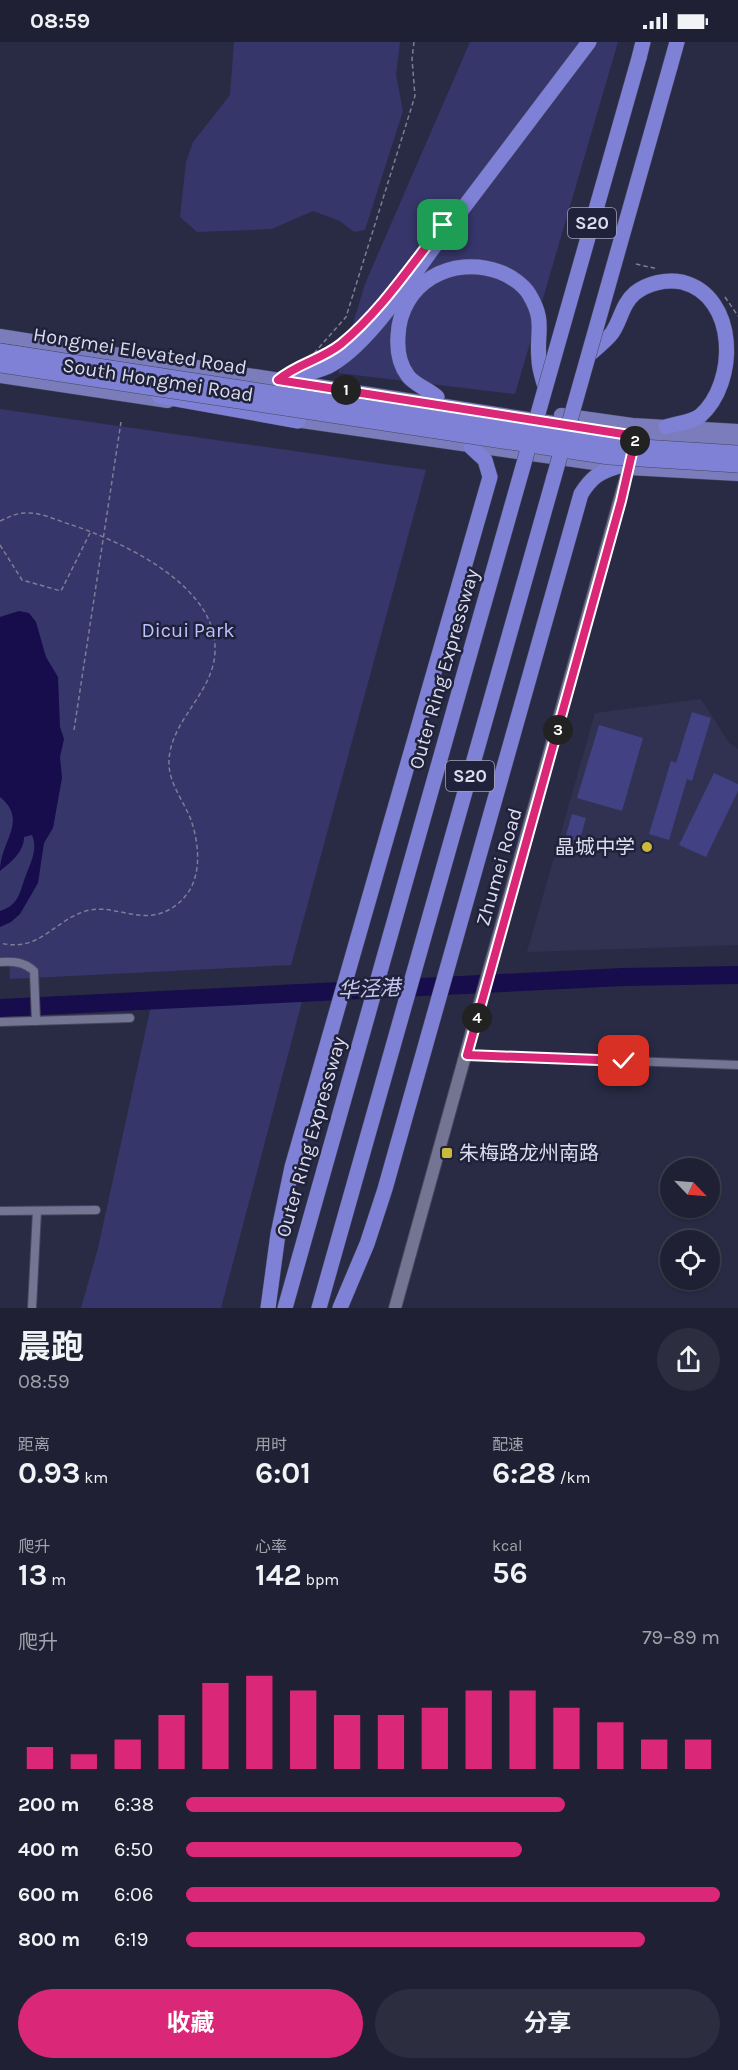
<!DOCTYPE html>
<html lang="zh">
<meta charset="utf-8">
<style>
:root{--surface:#1f2033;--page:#2c2d3f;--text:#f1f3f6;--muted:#a1a3ac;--line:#3c3e4e;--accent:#db2777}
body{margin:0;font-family:Karla,"Noto Sans SC",sans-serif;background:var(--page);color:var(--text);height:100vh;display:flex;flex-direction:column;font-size:22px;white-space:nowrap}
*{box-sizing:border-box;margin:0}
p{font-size:20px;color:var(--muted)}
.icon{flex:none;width:33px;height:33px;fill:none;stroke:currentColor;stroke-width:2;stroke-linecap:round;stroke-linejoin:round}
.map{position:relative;height:1266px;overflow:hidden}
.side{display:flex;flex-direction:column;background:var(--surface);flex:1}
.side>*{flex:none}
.needle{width:39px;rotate:115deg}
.fabs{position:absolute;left:660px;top:1116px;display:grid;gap:12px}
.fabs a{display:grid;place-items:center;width:60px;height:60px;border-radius:50%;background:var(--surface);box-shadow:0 2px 4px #0004,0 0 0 2px var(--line);font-size:30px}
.pin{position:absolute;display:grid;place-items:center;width:51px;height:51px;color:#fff;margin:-26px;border-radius:12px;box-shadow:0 3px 9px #0006}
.km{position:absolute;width:30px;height:30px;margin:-15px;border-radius:50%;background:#222;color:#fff;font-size:16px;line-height:30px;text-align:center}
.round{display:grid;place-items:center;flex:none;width:63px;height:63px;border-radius:32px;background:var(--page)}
.headline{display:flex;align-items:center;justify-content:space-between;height:102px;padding:0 18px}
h1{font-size:33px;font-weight:700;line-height:45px}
.metrics{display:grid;grid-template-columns:repeat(3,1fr);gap:9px;height:102px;padding:6px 18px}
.metrics div{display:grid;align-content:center}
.metrics b{font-size:30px;font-weight:700}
.metrics small{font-size:16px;font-weight:400}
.metrics p{font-size:16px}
.chart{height:168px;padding:12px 18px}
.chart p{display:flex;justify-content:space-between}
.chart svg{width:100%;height:108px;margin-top:6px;stroke:var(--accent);stroke-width:6}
.cta{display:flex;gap:12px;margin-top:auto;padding:12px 18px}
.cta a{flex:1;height:69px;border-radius:36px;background:var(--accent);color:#fff;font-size:24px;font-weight:700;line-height:69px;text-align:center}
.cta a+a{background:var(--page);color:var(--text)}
ul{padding:0 18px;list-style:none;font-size:20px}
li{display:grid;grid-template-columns:96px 72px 1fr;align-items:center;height:45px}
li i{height:15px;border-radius:8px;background:var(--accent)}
.status{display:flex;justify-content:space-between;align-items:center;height:42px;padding:0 30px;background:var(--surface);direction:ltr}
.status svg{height:16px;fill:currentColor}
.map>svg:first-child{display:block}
</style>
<div class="status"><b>08:59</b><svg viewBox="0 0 49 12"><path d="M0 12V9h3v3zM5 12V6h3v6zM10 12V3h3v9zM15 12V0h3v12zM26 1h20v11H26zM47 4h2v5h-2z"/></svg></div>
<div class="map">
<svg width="738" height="1266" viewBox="0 0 738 1266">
<rect width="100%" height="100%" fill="#292b44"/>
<path fill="#313252" d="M701,657L729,701L738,707V903L527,910L595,671Z"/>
<g fill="#36366b">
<path d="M234,0H400L396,33L403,69L365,188L354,190L340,179L313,169L272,187L197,190L180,175L186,120L193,100L230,53Z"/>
<path d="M470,0H618L515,352L338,331L365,242Z"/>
<path d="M0,367L426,428L291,923L10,937L9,918H0Z"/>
<path d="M304,952L221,1266H81L98,1206L151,964Z"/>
</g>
<path fill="#170c4c" d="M19,569L29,571L36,580L46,615L58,635L60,685L64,697L60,715L62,736L53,786L44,801L38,841L20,872L11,880L0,885V869C20,863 20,848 26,833C31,820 38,807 32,793L24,795C24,810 11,820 0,829C0,799 29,779 0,755V575Z"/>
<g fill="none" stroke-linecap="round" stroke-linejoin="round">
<path stroke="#170c4c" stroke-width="18" d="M0,966L623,935L738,933"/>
</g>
<g fill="#424184">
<path d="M692,670L711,676L692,739L687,737L669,798L649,792L671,719L676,721Z"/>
<path d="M599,683L643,696L622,769L577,756Z"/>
<path d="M714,731L738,742V749L706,815L679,803Z"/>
<path d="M572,772L586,776L576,811L562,807Z"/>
</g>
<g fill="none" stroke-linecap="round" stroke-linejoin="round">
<g stroke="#46475d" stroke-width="10">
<g id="street">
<path d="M0,920C14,919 24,920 34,929L36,979"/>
<path d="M0,980L130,976"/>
<path d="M467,1013L738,1023"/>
<path d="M0,1169L96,1168"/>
<path d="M32,1266L37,1169"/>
</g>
</g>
<g stroke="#46475d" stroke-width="14">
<path id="secondary" d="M395,1266L631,417"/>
</g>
<g stroke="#46475d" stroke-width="15">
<g id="primary">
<path d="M0,294L636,394L738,400"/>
<path d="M0,334L168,359"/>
<path d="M561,373L632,383L738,389"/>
<path d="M288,377L629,426L738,432"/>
</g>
</g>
<g stroke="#46475d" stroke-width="16">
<g id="highway">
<path d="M639,16L643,0"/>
<path d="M670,25L677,0"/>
<path d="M458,173L589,0"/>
<path d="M589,313C596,306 606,299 612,291C621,278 622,262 635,251C648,241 666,237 682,240C738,254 738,341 700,374C690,381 677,381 666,385"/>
<path d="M278,338C295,334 311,332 327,325C368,305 411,235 439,198"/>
<path d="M159,354L298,379"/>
<path d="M437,355C428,347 415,343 408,334C399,322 397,308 398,294C400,241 452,212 500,230C510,234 523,242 529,252C546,280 536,290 539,318C539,327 543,337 545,345"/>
<path d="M268,1266L278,1192L292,1125L490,435L485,418L471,405"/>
<path d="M285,1266L470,611"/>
<path d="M319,1266L554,435"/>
<path d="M340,1266L367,1202L385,1147L581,452C591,436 599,430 616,425"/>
</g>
</g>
<g stroke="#7c7e93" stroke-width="1.5" stroke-dasharray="4.5 3" stroke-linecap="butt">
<path d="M636,222L658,227"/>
<path d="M725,255L738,274"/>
<path d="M309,317L346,275L415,54L412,17L414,0"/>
<path d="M0,479C9,475 16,471 26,471C40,470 56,478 69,482C121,499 217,543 215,608C215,650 170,678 169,719C168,741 184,759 191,778C199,801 202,832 187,852C179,863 167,871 153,873C132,876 111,864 90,868C54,876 42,911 0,901"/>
<path d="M0,503L22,538L61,549L90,491"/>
<path d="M74,688L121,380"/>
</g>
<use href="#street" stroke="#737593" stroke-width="8"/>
<use href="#secondary" stroke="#737593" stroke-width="12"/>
<use href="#primary" stroke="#7a7cbb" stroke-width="14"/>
<use href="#highway" stroke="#7e81d5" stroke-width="15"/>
<g stroke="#46475d" stroke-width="16" stroke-linecap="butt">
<g id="highway-bridge">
<path d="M439,198L458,173"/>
<path d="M0,309L610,403L738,411"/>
<path d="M0,323L609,415L738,423"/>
<path d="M554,435L670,25"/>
<path d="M470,611L639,16"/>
</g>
</g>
<use href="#highway-bridge" stroke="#7e81d5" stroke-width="15"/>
</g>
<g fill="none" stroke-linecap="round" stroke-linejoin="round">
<g stroke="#fff" stroke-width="12">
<path id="route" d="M443,183C411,223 381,269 341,302C321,318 296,322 278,338L636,394L621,459L467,1013L624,1019"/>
</g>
<use href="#route" stroke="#db2777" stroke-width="8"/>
</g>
<g fill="#cbb939" stroke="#20213a" stroke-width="2">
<circle cx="647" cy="805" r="6"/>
<rect x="441" y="1105" width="12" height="12" rx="3"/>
</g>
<g text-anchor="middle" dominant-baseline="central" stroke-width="5" stroke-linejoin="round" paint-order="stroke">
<g fill="#20213a" stroke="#a3a4b7" stroke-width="1.5">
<rect x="568" y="166" width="48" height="30" rx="4.5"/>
<rect x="446" y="719" width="48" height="30" rx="4.5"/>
</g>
<g font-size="18" font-weight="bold" fill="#dbdced">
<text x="592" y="181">S20</text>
<text x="470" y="734">S20</text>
</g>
<g font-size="20" fill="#dbdced" stroke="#20213a">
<text transform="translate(140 309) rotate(9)">Hongmei Elevated Road</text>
<text transform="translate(158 338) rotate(9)">South Hongmei Road</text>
<text transform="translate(444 627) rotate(-74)">Outer Ring Expressway</text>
<text transform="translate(499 825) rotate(-74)">Zhumei Road</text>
<text transform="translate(311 1095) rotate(-74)">Outer Ring Expressway</text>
</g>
<g font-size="20" fill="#bdc1fd" stroke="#20213a">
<text x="188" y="588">Dicui Park</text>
</g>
<g font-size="20" fill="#dbdced" stroke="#20213a" text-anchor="end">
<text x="635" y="805">晶城中学</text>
<text x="459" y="1111" text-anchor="start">朱梅路龙州南路</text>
</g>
<g font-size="21" font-style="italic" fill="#c5c9f1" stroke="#20213a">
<text transform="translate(369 947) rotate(-3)">华泾港</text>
</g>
</g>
</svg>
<div class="fabs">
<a><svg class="needle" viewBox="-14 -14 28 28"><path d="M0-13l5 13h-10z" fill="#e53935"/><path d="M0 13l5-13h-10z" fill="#a1a3ac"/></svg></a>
<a><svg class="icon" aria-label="locate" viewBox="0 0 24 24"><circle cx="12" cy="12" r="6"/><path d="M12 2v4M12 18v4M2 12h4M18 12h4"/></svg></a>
</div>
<div class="pin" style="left:443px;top:183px;background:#1e9e55"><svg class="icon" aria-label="arrive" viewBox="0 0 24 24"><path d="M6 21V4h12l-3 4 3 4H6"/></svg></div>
<div class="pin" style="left:624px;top:1019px;background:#d93025"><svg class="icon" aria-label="check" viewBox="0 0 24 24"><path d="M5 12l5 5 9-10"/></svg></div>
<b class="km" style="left:346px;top:348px">1</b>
<b class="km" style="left:635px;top:399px">2</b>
<b class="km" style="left:558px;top:688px">3</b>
<b class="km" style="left:477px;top:976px">4</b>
</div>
<section class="side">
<div class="headline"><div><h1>晨跑</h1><p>08:59</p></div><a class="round"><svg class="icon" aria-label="share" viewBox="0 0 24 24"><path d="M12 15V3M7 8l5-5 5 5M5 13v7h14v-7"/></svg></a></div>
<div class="metrics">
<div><p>距离</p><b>0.93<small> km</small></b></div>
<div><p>用时</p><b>6:01</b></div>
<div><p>配速</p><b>6:28<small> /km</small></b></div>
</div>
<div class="metrics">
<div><p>爬升</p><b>13<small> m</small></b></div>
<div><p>心率</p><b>142<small> bpm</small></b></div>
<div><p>kcal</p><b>56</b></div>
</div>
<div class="chart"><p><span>爬升</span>79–89 m</p>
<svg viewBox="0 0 160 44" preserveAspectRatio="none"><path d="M5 44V35M15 44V38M25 44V32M35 44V22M45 44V9M55 44V6M65 44V12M75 44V22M85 44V22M95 44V19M105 44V12M115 44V12M125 44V19M135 44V25M145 44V32M155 44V32"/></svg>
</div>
<ul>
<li><b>200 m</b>6:38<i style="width:71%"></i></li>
<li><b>400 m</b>6:50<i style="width:63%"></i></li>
<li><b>600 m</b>6:06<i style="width:100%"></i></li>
<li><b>800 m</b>6:19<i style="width:86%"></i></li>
</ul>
<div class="cta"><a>收藏</a><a>分享</a></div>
</section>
